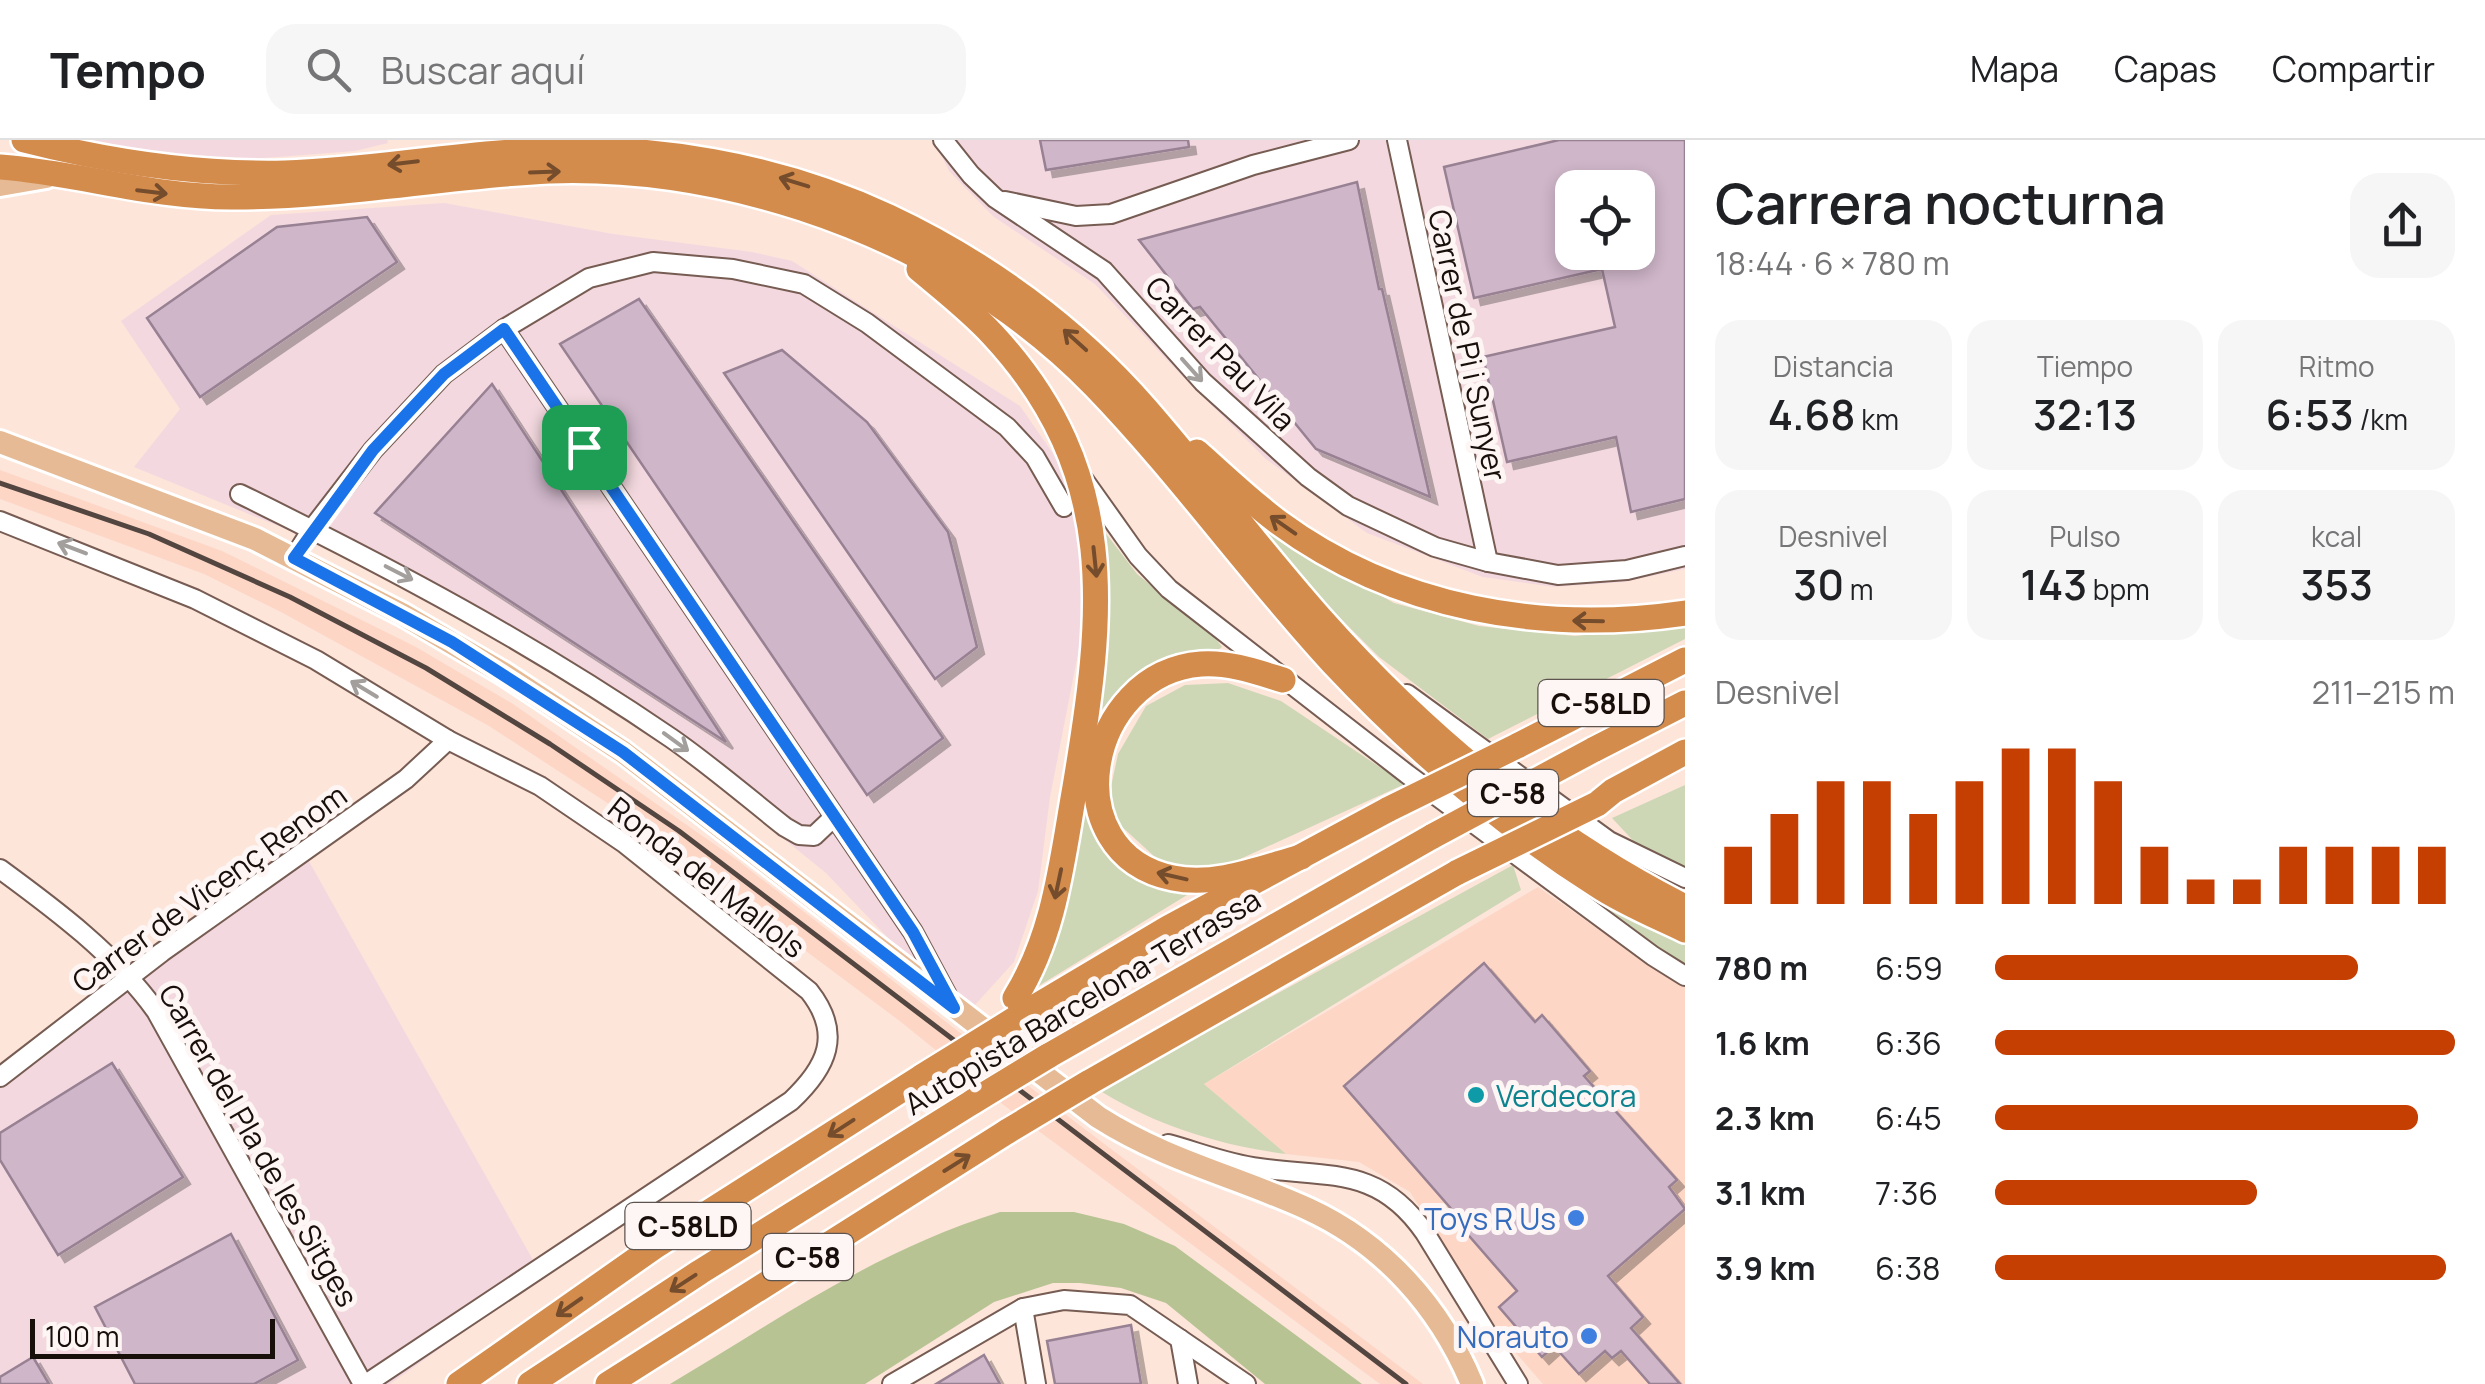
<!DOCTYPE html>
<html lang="es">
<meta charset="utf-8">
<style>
:root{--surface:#fff;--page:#f6f6f6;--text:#202124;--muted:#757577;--line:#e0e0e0;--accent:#c53e02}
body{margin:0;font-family:Manrope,sans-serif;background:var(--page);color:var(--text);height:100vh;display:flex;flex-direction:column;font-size:38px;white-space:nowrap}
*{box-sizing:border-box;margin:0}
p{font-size:32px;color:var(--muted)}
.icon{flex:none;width:55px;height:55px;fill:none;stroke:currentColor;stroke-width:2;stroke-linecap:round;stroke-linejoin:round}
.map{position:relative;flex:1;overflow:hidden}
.sheet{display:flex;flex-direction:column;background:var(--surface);width:800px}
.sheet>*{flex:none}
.controls{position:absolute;left:1555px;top:30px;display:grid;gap:20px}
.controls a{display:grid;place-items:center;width:100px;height:100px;border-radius:20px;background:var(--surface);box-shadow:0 5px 15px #0003;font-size:50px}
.scale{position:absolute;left:30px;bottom:25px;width:245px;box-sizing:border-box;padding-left:10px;border:5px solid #180e0a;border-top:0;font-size:28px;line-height:35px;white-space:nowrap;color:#180e0a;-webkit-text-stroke:8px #fdf6f4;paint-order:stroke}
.pin{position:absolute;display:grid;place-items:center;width:85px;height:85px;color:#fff;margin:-42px;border-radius:20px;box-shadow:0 5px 15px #0006}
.round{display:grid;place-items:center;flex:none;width:105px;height:105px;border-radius:30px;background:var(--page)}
.headline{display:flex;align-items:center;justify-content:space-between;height:170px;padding:0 30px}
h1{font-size:55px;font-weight:600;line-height:75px}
.metrics{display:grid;grid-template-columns:repeat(3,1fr);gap:15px;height:170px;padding:10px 30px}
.metrics div{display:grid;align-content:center;border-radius:25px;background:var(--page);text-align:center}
.metrics b{font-size:42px;font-weight:600}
.metrics small{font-size:28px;font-weight:400}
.metrics p{font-size:28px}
.chart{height:280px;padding:20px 30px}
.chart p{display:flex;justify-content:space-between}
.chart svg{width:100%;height:180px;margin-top:10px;stroke:var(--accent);stroke-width:6}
ul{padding:0 30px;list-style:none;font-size:32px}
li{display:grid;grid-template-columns:160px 120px 1fr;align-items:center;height:75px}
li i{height:25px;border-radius:12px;background:var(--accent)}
header{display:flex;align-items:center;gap:60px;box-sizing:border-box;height:140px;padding:0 50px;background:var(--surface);border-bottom:2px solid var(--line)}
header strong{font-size:48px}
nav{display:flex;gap:55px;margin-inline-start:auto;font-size:35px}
.search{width:700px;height:90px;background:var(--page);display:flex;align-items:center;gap:25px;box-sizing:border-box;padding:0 35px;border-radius:30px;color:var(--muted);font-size:38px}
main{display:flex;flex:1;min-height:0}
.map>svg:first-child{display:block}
</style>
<header>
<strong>Tempo</strong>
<div class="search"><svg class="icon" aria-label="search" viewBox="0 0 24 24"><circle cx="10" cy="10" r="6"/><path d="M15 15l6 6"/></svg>Buscar aquí</div>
<nav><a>Mapa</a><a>Capas</a><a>Compartir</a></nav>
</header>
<main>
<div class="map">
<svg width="1685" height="1244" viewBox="0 0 1685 1244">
<defs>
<filter id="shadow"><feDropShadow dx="7" dy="7" stdDeviation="0" flood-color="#0004"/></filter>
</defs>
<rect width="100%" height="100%" fill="#fde5da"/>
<g fill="#fdd6c6">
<path d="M0,330L222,411L416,507L513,564L737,720L1070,978L1423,1244H1380L1005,966L901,882L609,664L489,586L281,472L204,434L0,359Z"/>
<path d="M1538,747L1651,826L1685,844V1244H1543L1503,1198L1410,1052L1359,1022L1286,1014L1204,944Z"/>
</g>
<g fill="#f3d9df" fill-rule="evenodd">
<path d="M70,0H387L388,3L355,11L251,19L159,14Z"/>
<path d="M934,0H1685V429L1623,442L1555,447L1483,437L1367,393L1266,319L1186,240L1095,144L994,77L949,31ZM1572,48H1638V112H1572Z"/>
<path d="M444,63L613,94L752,112L792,121L1020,266L1063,328L1083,407V488L1050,657L1038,751L1014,822L974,866L890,800L826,733L663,601L502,502L332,408L134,327L180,269L121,181L271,75Z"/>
<path d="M297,700L542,1136L390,1244H0V927Z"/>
</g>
<g fill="#ced7b5">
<path d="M1264,389L1394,463L1479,486L1575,496L1685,485V499L1488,599L1379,517L1316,454Z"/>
<path d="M1104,391L1137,434L1215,498L1222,507C1204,521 1179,513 1159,521C1136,530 1116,556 1098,573L1109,501Z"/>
<path d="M1228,543L1281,561L1405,644L1227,725L1185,731L1156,718L1120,685L1109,656L1118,614L1146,566L1185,545Z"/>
<path d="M1685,645V730L1640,708L1612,678Z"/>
<path d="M1084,652L1101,695L1192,752L1037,847C1068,789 1077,717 1084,652Z"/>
<path d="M1513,725L1521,750L1204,944L1286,1014C1219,1005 1160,987 1102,952L1157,919Z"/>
<path d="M1553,727L1685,805V827L1642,800Z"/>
</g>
<path fill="#b7c393" d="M1000,1072H1074L1124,1084L1175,1106L1362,1244H1265L1166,1163L1121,1148L1080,1143H1053L994,1162L865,1244H670C781,1178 875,1111 1000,1072Z"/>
<g fill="#cfb6c9" stroke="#988193" stroke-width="2.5" fill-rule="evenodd" filter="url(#shadow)">
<path d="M1040,0H1188L1189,7L1046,30Z"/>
<path d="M1559,0H1685V359L1631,372L1616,297L1507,322L1483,217L1615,187L1602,129L1474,158L1444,27ZM1572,48H1638V112H1572Z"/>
<path d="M1357,42L1379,149H1382L1430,357L1316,309L1200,167L1193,169L1139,100Z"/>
<path d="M367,77L397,122L200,257L147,178L277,87Z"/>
<path d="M639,159L943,598L867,655L560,204Z"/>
<path d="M782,210L867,282L948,392L977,507L935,539L724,233Z"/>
<path d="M492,244L726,602L375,373Z"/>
<path d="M1484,823L1535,882L1542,875L1590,931L1584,936L1677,1040L1669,1047L1685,1069L1608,1136L1643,1177L1631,1188L1680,1244H1650L1621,1211L1612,1218L1605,1211L1579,1234L1554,1206L1542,1217L1499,1167L1517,1151L1464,1090L1467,1087L1344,946Z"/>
<path d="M112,923L183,1037L58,1115L0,1020V993Z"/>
<path d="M231,1094L298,1220L254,1244H135L95,1167Z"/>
<path d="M1131,1185L1141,1244H1055L1047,1201Z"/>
<path d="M984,1215L1000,1244H936Z"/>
<path d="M33,1217L49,1244H0V1237Z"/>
</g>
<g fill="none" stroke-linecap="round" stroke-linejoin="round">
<g stroke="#765c52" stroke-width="22">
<g id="minor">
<path d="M943,0L971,35L995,58L1104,131L1203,242L1308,337L1348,366L1435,407L1488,422L1558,435L1627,430L1685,416"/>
<path d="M1397,0L1488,422"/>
<path d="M1005,61L1076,76L1111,74L1253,25L1349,0"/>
<path d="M504,189L913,792L949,859"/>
<path d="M1084,340L1138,416L1169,449L1407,634L1653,816L1685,836"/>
<path d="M240,354C391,428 532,503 671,598C710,625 747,657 785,687L799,695L814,696L834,677"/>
<path d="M0,381L195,459L316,520L448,600L540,646L624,703L809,851C843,894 827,927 791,961L366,1244"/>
<path d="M294,418L312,389L373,310L444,234L504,189L589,138L653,122L733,129L804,144L867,183L1007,287L1035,317L1064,367"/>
<path d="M1407,554L1609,701L1685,738"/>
<path d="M0,729C56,770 115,814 156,871L363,1244"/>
<path d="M0,937L162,812L406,639L448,600"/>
<path d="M1168,1004C1198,1012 1227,1024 1259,1028C1330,1038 1379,1026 1425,1093L1518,1244"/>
<path d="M1023,1168L1036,1244"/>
<path d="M1180,1199L1188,1244"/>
<path d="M892,1244L1023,1168L1064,1160L1130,1165L1246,1244"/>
</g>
</g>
<g stroke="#fff" stroke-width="28">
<g id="major">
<path d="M0,45L46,37"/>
<path d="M0,302L255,399L402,474L503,533L623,612L1098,977C1167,1021 1236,1036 1308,1069C1384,1104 1440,1167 1472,1244"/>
</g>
</g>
<g stroke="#fff" stroke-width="30">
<g id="highway">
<path d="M24,0C110,22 196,35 285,33C366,31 446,15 528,11C650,3 778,25 889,77C985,122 1075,188 1145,268C1205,337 1260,410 1320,478C1424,595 1545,696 1685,767"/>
<path d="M0,27C79,33 154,58 235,57C340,57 444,36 549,31C635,28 721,42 802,68C912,104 1014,163 1095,246C1180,334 1250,433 1333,523C1411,606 1501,684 1597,745C1624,763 1656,776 1685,790"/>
<path d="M919,129C944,150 971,171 993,195C1121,333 1104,475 1075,647C1062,720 1055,794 1015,858"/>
<path d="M1197,312C1224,336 1250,361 1278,382C1396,469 1543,494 1685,473"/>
<path d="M1283,540C1257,532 1229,522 1201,524C1085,533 1052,713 1173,738C1215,747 1261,728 1301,717"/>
<path d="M1517,606L1685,520"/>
<path d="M1593,610L1685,563"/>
<path d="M1597,664L1613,651L1685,612"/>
<path d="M1015,879L1168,788L1389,669"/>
<path d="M1048,916L1433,696"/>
<path d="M1088,943L1458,732"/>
<path d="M459,1244L654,1107L923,936"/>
<path d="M530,1244L700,1132L974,961"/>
<path d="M608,1244L1008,991"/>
</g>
</g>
<use href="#minor" stroke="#fff" stroke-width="18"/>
<use href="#major" stroke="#e5ba94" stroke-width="22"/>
<use href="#highway" stroke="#d48c4d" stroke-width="25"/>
<path stroke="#534640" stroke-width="5" d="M0,343L149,394L290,457L426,528L550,604L679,691L1406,1244"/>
<g stroke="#fff" stroke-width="30" stroke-linecap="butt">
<g id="highway-bridge">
<path d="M1389,669L1517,606"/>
<path d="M1433,696L1593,610"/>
<path d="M1458,732L1597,664"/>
<path d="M923,936L1015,879"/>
<path d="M974,961L1048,916"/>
<path d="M1008,991L1088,943"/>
</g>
</g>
<use href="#highway-bridge" stroke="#d48c4d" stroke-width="25"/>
</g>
<defs><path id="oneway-shaft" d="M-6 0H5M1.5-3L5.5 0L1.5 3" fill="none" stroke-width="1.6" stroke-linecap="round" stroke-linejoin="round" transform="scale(2.5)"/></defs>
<g stroke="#764d2c">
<use href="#oneway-shaft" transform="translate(403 23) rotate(173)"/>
<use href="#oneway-shaft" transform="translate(545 32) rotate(-2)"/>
<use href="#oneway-shaft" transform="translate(794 42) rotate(-163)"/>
<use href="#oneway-shaft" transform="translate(152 52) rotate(7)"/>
<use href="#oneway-shaft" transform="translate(1075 200) rotate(-138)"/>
<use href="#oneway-shaft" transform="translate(1283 385) rotate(-145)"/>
<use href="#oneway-shaft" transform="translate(1095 422) rotate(84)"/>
<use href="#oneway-shaft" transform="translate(1588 481) rotate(-179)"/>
<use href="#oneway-shaft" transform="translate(1172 736) rotate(-167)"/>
<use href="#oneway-shaft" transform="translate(1058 744) rotate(102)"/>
<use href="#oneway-shaft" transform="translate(841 988) rotate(147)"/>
<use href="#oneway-shaft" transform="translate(957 1023) rotate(-32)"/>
<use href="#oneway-shaft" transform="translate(683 1143) rotate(147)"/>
<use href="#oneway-shaft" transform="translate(569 1167) rotate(145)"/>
</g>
<g stroke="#a39f9d">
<use href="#oneway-shaft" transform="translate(1192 230) rotate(48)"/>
<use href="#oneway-shaft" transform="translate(72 408) rotate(-159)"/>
<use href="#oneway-shaft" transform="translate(399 433) rotate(27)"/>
<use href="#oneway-shaft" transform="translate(364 549) rotate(-149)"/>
<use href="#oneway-shaft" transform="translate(676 602) rotate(36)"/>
</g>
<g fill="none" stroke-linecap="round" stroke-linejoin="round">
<g stroke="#fff" stroke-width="20">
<path id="route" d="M504,189L913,792L954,868L623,612L452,502L294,418L373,310L444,234Z"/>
</g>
<use href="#route" stroke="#1a73e8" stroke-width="12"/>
</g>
<circle fill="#0f9aa8" stroke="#fdf6f4" stroke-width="4" cx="1476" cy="955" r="10"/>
<g fill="#3f7fe0" stroke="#fdf6f4" stroke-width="4">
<circle cx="1576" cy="1078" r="10"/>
<circle cx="1589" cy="1196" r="10"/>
</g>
<g text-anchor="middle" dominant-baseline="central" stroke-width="10" stroke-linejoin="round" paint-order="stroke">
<g fill="#fdf6f4" stroke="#5d5450" stroke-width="2.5">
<rect x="1538.5" y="540" width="125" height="46" rx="8"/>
<rect x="1468" y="630" width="90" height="46" rx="8"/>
<rect x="625.5" y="1063" width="125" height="46" rx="8"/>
<rect x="763" y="1094" width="90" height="46" rx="8"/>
</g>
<g font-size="28" font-weight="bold" fill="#180e0a">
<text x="1601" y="563">C-58LD</text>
<text x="1513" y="653">C-58</text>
<text x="688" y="1086">C-58LD</text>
<text x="808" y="1117">C-58</text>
</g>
<g font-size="30" fill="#180e0a" stroke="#fdf6f4">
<text transform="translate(1468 205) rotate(78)">Carrer de Pi i Sunyer</text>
<text transform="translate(1221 213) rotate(46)">Carrer Pau Vila</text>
<text transform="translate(707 737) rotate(38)">Ronda del Mallols</text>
<text transform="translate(209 748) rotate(-36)">Carrer de Vicenç Renom</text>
<text transform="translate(1082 861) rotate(-31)">Autopista Barcelona-Terrassa</text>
<text transform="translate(259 1005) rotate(60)">Carrer del Pla de les Sitges</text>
</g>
<g font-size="30" fill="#0d838f" stroke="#fdf6f4" text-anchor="start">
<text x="1496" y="955">Verdecora</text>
</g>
<g font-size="30" fill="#366cbe" stroke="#fdf6f4" text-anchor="end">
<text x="1556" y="1078">Toys R Us</text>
<text x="1569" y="1196">Norauto</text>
</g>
</g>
</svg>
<div class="controls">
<a><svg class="icon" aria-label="locate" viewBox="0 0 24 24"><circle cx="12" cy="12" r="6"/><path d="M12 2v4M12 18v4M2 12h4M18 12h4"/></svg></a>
</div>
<div class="scale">100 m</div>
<div class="pin" style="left:584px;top:307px;background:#1e9e55"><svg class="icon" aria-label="arrive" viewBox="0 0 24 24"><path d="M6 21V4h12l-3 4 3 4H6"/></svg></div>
</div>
<section class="sheet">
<div class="headline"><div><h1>Carrera nocturna</h1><p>18:44 · 6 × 780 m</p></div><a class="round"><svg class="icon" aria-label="share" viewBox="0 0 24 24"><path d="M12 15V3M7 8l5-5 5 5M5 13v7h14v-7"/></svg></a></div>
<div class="metrics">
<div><p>Distancia</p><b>4.68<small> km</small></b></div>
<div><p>Tiempo</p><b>32:13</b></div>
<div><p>Ritmo</p><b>6:53<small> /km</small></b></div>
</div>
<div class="metrics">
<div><p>Desnivel</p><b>30<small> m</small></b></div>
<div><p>Pulso</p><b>143<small> bpm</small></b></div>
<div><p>kcal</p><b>353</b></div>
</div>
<div class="chart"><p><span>Desnivel</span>211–215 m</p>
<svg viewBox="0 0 160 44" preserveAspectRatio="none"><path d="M5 44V30M15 44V22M25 44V14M35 44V14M45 44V22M55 44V14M65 44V6M75 44V6M85 44V14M95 44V30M105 44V38M115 44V38M125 44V30M135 44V30M145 44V30M155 44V30"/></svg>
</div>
<ul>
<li><b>780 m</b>6:59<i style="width:79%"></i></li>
<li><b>1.6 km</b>6:36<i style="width:100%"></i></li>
<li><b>2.3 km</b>6:45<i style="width:92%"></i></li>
<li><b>3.1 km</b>7:36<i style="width:57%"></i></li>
<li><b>3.9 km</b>6:38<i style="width:98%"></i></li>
</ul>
</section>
</main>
